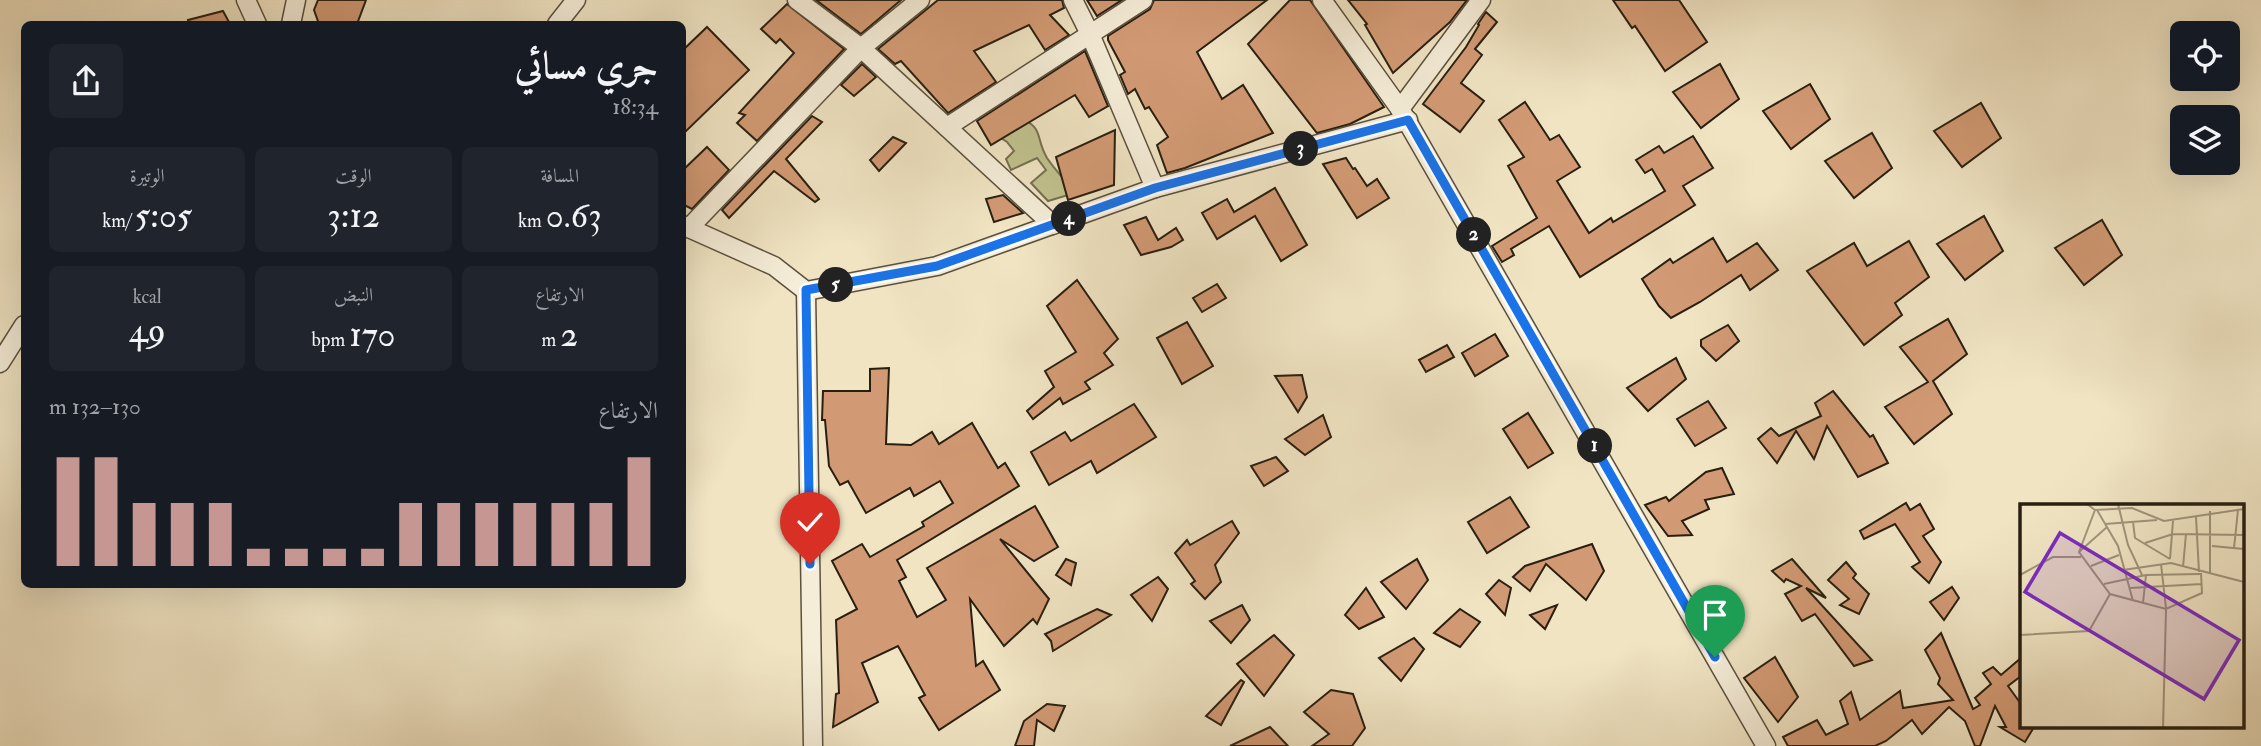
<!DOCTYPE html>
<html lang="ar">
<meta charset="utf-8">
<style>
:root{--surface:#171b24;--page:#20242c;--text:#f1f3f6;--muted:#9ea1a6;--accent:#c59692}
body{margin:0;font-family:"IM FELL Double Pica",Amiri,serif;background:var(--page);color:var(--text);direction:rtl;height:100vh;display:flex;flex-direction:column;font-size:26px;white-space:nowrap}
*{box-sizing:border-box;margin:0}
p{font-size:23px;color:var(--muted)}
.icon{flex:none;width:38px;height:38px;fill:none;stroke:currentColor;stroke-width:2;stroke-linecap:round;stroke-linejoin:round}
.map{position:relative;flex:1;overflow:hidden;direction:ltr}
.panel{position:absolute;left:21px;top:21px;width:665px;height:567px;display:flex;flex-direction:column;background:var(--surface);border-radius:10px;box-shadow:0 7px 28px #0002;direction:rtl}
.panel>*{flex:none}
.buttons{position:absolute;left:2170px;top:21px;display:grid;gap:14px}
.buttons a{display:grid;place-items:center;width:70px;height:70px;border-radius:10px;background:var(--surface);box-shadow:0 7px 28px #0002;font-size:35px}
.pin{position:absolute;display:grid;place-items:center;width:60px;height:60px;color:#fff;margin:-72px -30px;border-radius:50% 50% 50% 0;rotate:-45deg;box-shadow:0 0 7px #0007}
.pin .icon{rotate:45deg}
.km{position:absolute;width:35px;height:35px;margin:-18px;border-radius:50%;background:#222;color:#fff;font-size:19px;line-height:35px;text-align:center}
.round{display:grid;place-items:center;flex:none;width:74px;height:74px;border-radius:10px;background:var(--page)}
.head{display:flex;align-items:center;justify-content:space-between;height:119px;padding:0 28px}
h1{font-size:38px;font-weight:600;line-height:52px}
.stats{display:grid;grid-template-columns:repeat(3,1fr);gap:10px;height:119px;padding:7px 28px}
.stats div{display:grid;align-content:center;border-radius:10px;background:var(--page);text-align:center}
.stats b{font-size:35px;font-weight:600}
.stats small{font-size:19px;font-weight:400}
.stats p{font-size:19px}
.chart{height:196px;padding:14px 28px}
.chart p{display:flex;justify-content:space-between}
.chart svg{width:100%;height:126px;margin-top:7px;stroke:var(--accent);stroke-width:6}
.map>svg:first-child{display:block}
</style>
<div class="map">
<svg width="2261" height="746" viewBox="0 0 2261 746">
<rect width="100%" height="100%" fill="#f0e4c3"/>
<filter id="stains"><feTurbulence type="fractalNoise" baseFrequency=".00286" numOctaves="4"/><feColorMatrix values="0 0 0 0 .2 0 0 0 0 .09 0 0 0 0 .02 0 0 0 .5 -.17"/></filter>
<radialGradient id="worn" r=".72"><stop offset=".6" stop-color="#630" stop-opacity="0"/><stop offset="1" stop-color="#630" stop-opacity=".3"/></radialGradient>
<path fill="#c1c28e" stroke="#757050" stroke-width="2" d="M1016,116C1046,128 1034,136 1047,158C1055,170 1066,181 1075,193L1048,201L1031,183L1046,170L1037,158L1011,170L1006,159L1014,151L1007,142L998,136Z"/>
<g fill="#d29a74" stroke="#291f11" stroke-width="2">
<path d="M318,0H366L357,24H319L314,10Z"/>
<path d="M816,0H901L861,34Z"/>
<path d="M938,0H1062L1064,8L1050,15L1069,35L1045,50L1029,25L974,51L996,82L948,113L901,61L895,64L878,49Z"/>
<path d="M1087,0H1122L1097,16Z"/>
<path d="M1154,0H1267L1197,52L1222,99L1243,85L1273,133L1185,168L1167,173L1157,145L1168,137L1149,107L1145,109L1135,89L1128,94L1120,75L1125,72L1108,40V36L1150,9Z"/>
<path d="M1290,0H1310L1384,107L1350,124L1317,133L1248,44Z"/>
<path d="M1348,0H1467L1450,22L1393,73L1365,25L1367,24Z"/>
<path d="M1613,0H1679L1707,42L1665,71L1635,26L1632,28Z"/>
<path d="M787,4L844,49L757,141L737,123L745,115L739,113L794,53L780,39L776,43L761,29Z"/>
<path d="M223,11L230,24H189L188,20Z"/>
<path d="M1486,12L1497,22L1475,49L1482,55L1461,83L1484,101L1460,132L1423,104L1466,47L1479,25L1478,24Z"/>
<path d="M707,27L749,70L682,135V51Z"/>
<path d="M1085,51L1108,106L1089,117L1075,95L991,145L977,121Z"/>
<path d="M862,64L876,77L854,96L841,85Z"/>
<path d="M1720,64L1739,99L1701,128L1673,92Z"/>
<path d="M1810,84L1830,119L1791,149L1763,111Z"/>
<path d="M1525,102L1550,140L1559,135L1580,167L1557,181L1589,233L1611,218L1613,222L1665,191L1652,169L1645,173L1636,160L1659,146L1664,153L1693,136L1713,168L1683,186L1695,205L1580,277L1549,226L1511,249L1514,255L1502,262L1492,246L1537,218L1508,166L1524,157L1499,120Z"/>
<path d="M1981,103L2001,138L1962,167L1934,131Z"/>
<path d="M812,116L822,122L786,159L819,199L815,202L774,171L729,218L722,210Z"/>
<path d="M1115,130L1114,185L1068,200L1056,157Z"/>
<path d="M1872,133L1892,168L1854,198L1825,161Z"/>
<path d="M893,137L906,143L879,171L870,160Z"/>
<path d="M707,147L729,170L692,209L682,204V171Z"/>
<path d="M1346,158L1353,169L1355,168L1367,186L1377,179L1389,198L1357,218L1323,164Z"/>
<path d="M1275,188L1307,245L1281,261L1255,216L1217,239L1202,213L1227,199L1234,212Z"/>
<path d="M1003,195L1023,213L994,222L986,199Z"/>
<path d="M1984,216L2003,251L1965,280L1937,244Z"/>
<path d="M1146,217L1158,240L1176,228L1183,240L1171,247L1141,255L1124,225Z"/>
<path d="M2102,220L2122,255L2084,285L2055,248Z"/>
<path d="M1713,238L1727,262L1757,243L1778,270L1750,290L1741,275L1700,302L1671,318L1659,306L1642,279L1670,259L1673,263Z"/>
<path d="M1909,241L1929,277L1895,303L1902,315L1864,345L1807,271L1854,243L1867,266Z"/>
<path d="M1077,280L1118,339L1104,353L1113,365L1085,382L1090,389L1063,404L1060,398L1033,419L1027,411L1054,387L1045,371L1076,352L1047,306Z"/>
<path d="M1217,284L1226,298L1202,312L1193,298Z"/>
<path d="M1948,319L1967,354L1933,381L1952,414L1914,444L1885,407L1928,382L1900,347Z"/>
<path d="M1187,322L1213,366L1182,384L1157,338Z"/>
<path d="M1728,325L1739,341L1716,361L1701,346V340Z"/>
<path d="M1495,334L1508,356L1475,376L1462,353Z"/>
<path d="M1447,345L1454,357L1426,372L1419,360Z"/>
<path d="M1676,358L1686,379L1648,411L1627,388Z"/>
<path d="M889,368L886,444L911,445L932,432L939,444L972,423L998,468L1005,463L1019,486L897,560L906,577L899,581L917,617L946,600L927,568L1035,506L1058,547L1034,561L1000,539L1049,599L1037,624L1033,619L1004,646L970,599L976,666L983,661L1000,690L939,730L919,698L925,695L898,646L862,663L878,702L833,727L836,694L839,693L836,620L857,609L832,561L862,544L870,557L924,526L922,522L953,503L940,481L914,496L910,488L866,513L848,481L840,485L829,466L825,420H822L823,391H870V369Z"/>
<path d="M1302,375L1307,397L1298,412L1275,376Z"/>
<path d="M1833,391L1870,437L1873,435L1888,463L1858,477L1827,426L1814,459L1796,431L1777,463L1758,439L1771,428L1779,436L1821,416L1815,403Z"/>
<path d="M1708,401L1726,428L1695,446L1677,419Z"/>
<path d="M1134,404L1156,437L1097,473L1091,461L1049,485L1031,452L1065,432L1071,441Z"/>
<path d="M1528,413L1553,453L1528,468L1503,429Z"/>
<path d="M1323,415L1331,437L1305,455L1285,439Z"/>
<path d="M1276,457L1288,471L1264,486L1251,466Z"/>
<path d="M1722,468L1734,494L1705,500L1709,509L1682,521L1692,535L1668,536L1645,505L1666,497L1669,501L1706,472Z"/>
<path d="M1510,497L1529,527L1487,553L1468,522Z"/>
<path d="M1906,503L1910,510L1920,504L1934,529L1923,536L1941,562L1929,583L1912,567L1920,562L1895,524L1864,539L1860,531Z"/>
<path d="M1232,521L1239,533L1215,565L1221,582L1205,599L1191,584L1195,581L1175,553L1187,540L1190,545Z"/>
<path d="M1592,544L1604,571L1586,600L1546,564L1530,591L1513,577L1525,566Z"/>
<path d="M1066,559L1076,563L1071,585L1056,575Z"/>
<path d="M1417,559L1428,580L1406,609L1381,582Z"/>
<path d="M1792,559L1826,598L1806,588L1872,660L1854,666L1815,614L1802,621L1785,594L1801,586L1786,579L1784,582L1772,571Z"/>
<path d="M1846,562L1856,574L1853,578L1869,594L1859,614L1840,605L1849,599L1828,580Z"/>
<path d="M1158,577L1168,589L1152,621L1131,595Z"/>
<path d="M1499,580L1511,588L1505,615L1486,594Z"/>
<path d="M1952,587L1959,598L1944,620L1930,602Z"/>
<path d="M1366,588L1384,617L1359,629L1345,615Z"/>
<path d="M1242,605L1250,620L1231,643L1210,621Z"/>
<path d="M1557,605L1545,629L1530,615Z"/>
<path d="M1097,609L1111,615L1053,651L1051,641L1045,634Z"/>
<path d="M1460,609L1480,622L1460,647L1434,633Z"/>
<path d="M1941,633L1973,709L1980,705L1975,698L1991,684L1983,673L1993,667L2001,675L2021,658V676L2008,686L2021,704V727H2034L2025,742L2000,727H2006L1995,706L1980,746H1975L1965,721L1949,707L1922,734L1912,720L1886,741L1875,746H1788L1783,737L1817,720L1826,735L1848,724L1840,701L1851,692L1860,720L1900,691L1903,708L1953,700L1938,684L1940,678L1925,650Z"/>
<path d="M1274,635L1294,655L1264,696L1237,664Z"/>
<path d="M1414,638L1424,649L1401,681L1379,658Z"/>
<path d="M1775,657L1798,697L1778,722L1744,678Z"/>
<path d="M1241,680L1244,682L1221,725L1206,716Z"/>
<path d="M1331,690L1353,694L1365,728L1352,746H1312L1329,734L1304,712Z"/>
<path d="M1047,704L1065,706L1054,731L1037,720L1034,746H1015L1024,721Z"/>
<path d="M1270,727L1288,746H1230Z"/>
</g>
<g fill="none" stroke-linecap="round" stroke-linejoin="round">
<g stroke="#5b503e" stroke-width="21">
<g id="minor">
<path d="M246,0L257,24"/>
<path d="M797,0L861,48L1053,225"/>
<path d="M1073,0L1090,34L1155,188"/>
<path d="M1322,0L1400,109"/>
<path d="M1481,0L1400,109L1766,746"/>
<path d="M291,24L296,0"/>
<path d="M557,24L576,0"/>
<path d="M947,127L1143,0"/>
<path d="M682,225L774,266L806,291L937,266L1155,188L1408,120"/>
<path d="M689,228L861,48L920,0"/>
<path d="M806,291L813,746"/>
<path d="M0,363L24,325"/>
</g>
</g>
<use href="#minor" stroke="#f5edd8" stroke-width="18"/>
</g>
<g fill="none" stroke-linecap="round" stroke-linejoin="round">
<g stroke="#fff" stroke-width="14">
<path id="route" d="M810,564L806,290L937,266L1155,188L1408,120L1715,657"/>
</g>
<use href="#route" stroke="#1a73e8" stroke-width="9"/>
</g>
<g transform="translate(2020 504)">
<rect width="224" height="224" fill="#f0e4c3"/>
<path fill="none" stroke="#a0957c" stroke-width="2" d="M67,0L75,6L112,4L144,17L224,5M98,0L108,41L122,71M75,6L59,48L90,90L146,105L182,89L181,69M77,6L98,42L113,97M190,7V69M176,13L179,68M113,18L115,34L150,55M85,20L137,16M125,39L153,30L224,31M192,42L224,45M214,44L218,6M59,48L87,23M150,55L153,17M141,60L146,104M71,62L99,51M163,63L166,30M103,66L151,59L224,78M0,71L33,53H61M84,80L126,71L180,70M110,84L182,80M123,99L126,71M0,131L69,127L90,90M143,224L146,106"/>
<path fill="#7b2cbf" fill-opacity="0.15" stroke="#7b2cbf" stroke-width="3.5" d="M40,29L219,136L184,195L5,88Z"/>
<rect width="224" height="224" fill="none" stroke="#291f11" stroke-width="3.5"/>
</g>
<rect width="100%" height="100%" filter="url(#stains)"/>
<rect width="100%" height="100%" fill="url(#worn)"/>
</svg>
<div class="buttons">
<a><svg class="icon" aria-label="locate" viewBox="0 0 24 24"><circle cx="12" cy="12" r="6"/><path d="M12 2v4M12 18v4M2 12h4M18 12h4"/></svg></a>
<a><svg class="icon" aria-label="layers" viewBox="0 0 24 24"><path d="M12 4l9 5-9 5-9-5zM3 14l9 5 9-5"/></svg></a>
</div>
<div class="pin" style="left:1715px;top:657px;background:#1e9e55"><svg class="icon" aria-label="arrive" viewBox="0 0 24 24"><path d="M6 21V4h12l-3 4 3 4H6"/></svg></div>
<div class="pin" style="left:810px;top:564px;background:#d93025"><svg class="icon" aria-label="check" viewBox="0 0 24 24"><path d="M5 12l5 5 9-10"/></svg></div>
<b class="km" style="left:1595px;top:446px">1</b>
<b class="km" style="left:1474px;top:235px">2</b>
<b class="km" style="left:1301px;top:149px">3</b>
<b class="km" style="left:1069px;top:219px">4</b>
<b class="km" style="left:836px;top:285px">5</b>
<section class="panel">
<div class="head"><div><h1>جري مسائي</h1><p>18:34</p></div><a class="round"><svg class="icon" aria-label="share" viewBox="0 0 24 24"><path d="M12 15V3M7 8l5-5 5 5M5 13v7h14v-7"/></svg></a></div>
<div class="stats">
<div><p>المسافة</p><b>0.63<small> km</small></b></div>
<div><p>الوقت</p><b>3:12</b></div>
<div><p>الوتيرة</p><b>5:05<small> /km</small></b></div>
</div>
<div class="stats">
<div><p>الارتفاع</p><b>2<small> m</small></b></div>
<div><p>النبض</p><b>170<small> bpm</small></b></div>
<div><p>kcal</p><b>49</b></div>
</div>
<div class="chart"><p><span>الارتفاع</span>130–132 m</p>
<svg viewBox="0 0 160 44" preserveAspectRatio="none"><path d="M5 44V6M15 44V6M25 44V22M35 44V22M45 44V22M55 44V38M65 44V38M75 44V38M85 44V38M95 44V22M105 44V22M115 44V22M125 44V22M135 44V22M145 44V22M155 44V6"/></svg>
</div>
</section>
</div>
